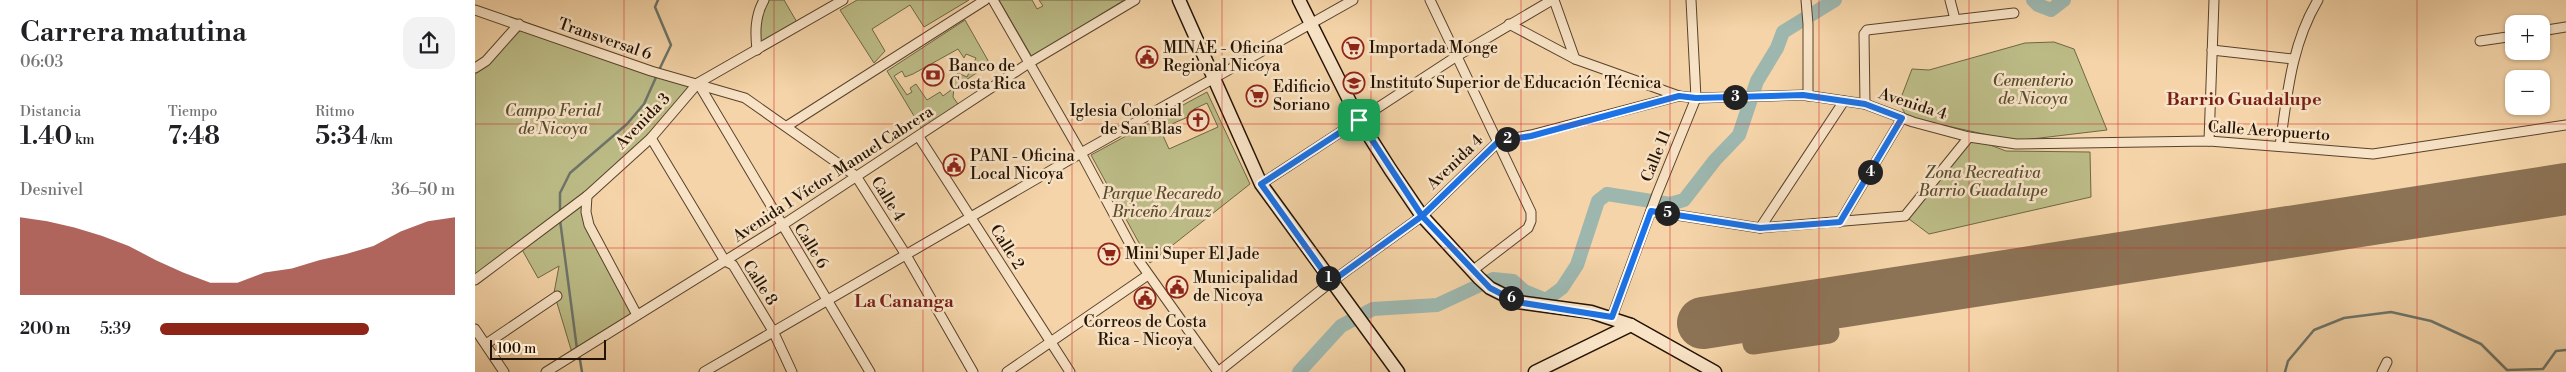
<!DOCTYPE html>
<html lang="es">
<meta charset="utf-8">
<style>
:root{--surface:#fff;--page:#f2f2f2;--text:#202124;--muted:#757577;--accent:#8f2418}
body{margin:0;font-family:"Libre Bodoni",serif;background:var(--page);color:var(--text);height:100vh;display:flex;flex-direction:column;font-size:19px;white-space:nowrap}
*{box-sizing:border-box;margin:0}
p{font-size:16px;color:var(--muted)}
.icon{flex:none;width:28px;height:28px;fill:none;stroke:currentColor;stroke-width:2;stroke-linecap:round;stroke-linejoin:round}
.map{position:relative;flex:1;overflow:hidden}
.sheet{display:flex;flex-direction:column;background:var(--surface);width:475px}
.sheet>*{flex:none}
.fabs{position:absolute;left:2030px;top:15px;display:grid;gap:10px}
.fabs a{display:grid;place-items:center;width:45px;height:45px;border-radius:10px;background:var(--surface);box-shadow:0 1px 4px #0004;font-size:25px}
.scale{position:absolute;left:15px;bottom:12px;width:116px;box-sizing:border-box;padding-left:5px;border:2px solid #241202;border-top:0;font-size:14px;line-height:18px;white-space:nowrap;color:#241202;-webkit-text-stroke:4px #f8e3c6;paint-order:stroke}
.pin{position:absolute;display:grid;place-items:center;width:42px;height:42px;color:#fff;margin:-21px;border-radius:10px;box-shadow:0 2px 8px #0006}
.km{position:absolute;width:25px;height:25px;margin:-12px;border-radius:50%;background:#222;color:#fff;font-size:14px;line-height:25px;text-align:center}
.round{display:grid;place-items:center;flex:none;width:52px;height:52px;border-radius:15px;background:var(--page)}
.overview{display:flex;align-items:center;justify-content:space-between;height:85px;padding:0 20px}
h1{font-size:28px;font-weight:600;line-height:38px}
.figures{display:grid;grid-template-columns:repeat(3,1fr);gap:8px;height:85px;padding:5px 20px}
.figures div{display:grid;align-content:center}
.figures b{font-size:25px;font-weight:600}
.figures small{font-size:14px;font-weight:400}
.figures p{font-size:14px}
.chart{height:140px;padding:10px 20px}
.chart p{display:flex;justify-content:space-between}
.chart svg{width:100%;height:90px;margin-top:5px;fill:var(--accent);opacity:.7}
ul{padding:0 20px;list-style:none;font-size:16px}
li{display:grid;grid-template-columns:80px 60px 1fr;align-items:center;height:38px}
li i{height:12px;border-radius:6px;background:var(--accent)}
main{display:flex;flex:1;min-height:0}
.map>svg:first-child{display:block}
</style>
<main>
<section class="sheet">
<div class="overview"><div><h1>Carrera matutina</h1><p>06:03</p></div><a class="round"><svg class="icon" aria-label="share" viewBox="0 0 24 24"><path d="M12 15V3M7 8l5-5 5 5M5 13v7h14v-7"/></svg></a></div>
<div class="figures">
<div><p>Distancia</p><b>1.40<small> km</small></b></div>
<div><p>Tiempo</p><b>7:48</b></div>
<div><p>Ritmo</p><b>5:34<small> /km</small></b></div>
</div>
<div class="chart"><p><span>Desnivel</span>36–50 m</p>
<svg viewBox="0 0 160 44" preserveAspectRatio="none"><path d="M0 44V6L10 8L20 11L30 15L40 20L50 27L60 33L70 38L80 38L90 33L100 31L110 27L120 24L130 20L140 13L150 8L160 6V44z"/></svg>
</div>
<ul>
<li><b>200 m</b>5:39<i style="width:71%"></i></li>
</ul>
</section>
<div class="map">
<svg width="2091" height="372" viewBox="0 0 2091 372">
<rect width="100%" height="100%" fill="#f4d4a8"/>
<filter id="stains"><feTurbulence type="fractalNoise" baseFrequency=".004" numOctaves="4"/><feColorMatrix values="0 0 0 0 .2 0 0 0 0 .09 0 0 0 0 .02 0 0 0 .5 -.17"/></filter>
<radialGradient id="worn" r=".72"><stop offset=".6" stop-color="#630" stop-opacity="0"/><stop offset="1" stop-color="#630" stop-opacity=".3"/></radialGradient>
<g fill="#bcbc87" stroke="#706744" fill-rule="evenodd">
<path d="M289,0H309L323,24L282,50L284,9Z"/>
<path d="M382,0H494L449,27L435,5L397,29L410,51L399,63L365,10Z"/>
<path d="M524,0H557L562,9L568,6L564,0H649L557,57Z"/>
<path d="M490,20L515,64L479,88L478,97L485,107L448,131L412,71ZM483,49L489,58L491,54L501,58L492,77L483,73L474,86L476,90L468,96L465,92L452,100L441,84L435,88L437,92L432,95L419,76L427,71L430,77L438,74Z"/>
<path d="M44,24L223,83L176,138L112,196L111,212L162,315L98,356L79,293L84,266L63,278L45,246L0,280V68Z"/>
<path d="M1579,42L1599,49L1632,130L1540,141L1432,117L1424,103L1437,69L1454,70L1550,43Z"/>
<path d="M732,92L775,184L675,263L616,155ZM732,103L743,127L694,149L685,129L720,114L719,109Z"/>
<path d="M1494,137L1531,151L1615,152L1616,197L1454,234L1430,216Z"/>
</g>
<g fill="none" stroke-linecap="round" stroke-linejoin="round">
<g stroke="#6d756a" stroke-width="2.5">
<path d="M183,0L180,7L196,45L184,70"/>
<path d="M85,212V193L95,173L152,124L169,104L182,75"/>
<path d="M85,220L102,349"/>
<path d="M104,354L107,372"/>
<path d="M1810,372L1813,361L1839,330L1869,318L1916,312L1956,321L2006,344L2032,370L2068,369L2081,351L2091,350"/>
</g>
<g stroke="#9db7af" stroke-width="14">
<path d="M1558,0L1563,5L1576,10L1589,0"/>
<path d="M824,372L866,326L898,309L962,305L1018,279L1038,281L1049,291L1071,300L1087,288L1102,265L1123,201L1132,194L1195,204L1209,200L1240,160L1264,135L1282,81L1302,48L1308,32L1360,0"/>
</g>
<path stroke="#8c7355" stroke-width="21" d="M1275,316L1278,344L1354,333L1348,304"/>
<path stroke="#8c7355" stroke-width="52" d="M1228,323L2091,189"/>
<g stroke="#58422c" stroke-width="11">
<g id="street">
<path d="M518,0L606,153L664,261L743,372"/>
<path d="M955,0L1056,212V221L1053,228L997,271"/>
<path d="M1079,0L1100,59"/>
<path d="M1331,0L1333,24V96"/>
<path d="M1475,0L1480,19"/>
<path d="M0,10L176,71L270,98L381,176L431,255L498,372"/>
<path d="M1034,24L1100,59L1204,96"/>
<path d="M2066,31L2091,27"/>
<path d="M2005,41L2039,36"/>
<path d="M282,50C280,32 280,16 289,0"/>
<path d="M1737,50L1818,59"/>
<path d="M0,68L11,61L44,24"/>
<path d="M223,83L395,372"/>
<path d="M1390,104L1389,34L1392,30L1539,13"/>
<path d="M312,126L510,0"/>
<path d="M444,137L595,372"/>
<path d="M176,138L250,261L258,265L298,331L317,372"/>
<path d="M1734,141L1739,0"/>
<path d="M1805,146C1812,96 1816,45 1843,0"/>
<path d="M786,184L982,56L1077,0"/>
<path d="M112,196L111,212L114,225L162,315"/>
<path d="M1176,211L1285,228L1430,216L1494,137"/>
<path d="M1365,222L1427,118"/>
<path d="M1285,228L1369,101"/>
<path d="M0,280L112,196L176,138L223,83L368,0"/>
<path d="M1137,317L1182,194L1221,98L1216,0"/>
<path d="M0,329L29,372"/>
<path d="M11,344L82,296"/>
<path d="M71,372L306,226L554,63L660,0"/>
<path d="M229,372L606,153L878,0"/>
<path d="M532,372L673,275"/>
<path d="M743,372L856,282L947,216L1024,141L1056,135L1204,96L1221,98L1329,95L1390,104L1438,122L1494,137L1541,144L1734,141L1898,154L2091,125"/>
<path d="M1907,372L1912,362"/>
</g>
</g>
<g stroke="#241202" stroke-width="15">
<g id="secondary">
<path d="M704,0L786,184L923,372"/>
<path d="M824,0L884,120L915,169L947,216L1004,278L1015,288L1043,302L1116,312L1156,325L1240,372"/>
<path d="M1060,372L1156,325"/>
</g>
</g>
<use href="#street" stroke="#f8e3c6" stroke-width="9"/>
<use href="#secondary" stroke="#f8e3c6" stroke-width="12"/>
</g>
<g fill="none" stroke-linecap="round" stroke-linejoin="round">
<g stroke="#fff" stroke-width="10">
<path id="route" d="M884,120L786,184L856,282L947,216L1024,141L1056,136L1204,96L1221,98L1328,95L1390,104L1427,118L1365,222L1285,228L1176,211L1137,317L1042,302L1015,288L947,216L884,120"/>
</g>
<use href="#route" stroke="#1a73e8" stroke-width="6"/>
</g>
<path fill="none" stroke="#d62828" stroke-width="1" stroke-opacity="0.55" d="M149,0V372M299,0V372M448,0V372M597,0V372M747,0V372M896,0V372M1046,0V372M1195,0V372M1344,0V372M1494,0V372M1643,0V372M1792,0V372M1942,0V372M0,124H2091M0,248H2091"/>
<defs>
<g id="supermarket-ring" transform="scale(1.125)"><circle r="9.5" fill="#f8e3c6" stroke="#8f2418" stroke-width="1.5"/><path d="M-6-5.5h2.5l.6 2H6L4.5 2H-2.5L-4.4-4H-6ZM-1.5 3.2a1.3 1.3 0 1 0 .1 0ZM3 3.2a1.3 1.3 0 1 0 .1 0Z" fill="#8f2418"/></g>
<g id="civic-ring" transform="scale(1.125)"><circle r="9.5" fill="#f8e3c6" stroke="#8f2418" stroke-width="1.5"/><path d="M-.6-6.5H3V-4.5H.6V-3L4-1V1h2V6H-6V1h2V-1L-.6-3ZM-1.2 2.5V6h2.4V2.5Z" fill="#8f2418"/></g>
<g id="bank-ring" transform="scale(1.125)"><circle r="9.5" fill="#f8e3c6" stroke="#8f2418" stroke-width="1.5"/><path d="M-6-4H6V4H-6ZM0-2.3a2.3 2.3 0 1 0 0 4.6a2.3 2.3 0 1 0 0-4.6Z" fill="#8f2418"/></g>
<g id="university-ring" transform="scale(1.125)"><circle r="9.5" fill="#f8e3c6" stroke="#8f2418" stroke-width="1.5"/><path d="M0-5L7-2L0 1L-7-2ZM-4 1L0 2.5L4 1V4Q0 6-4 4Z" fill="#8f2418"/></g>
<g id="church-ring" transform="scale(1.125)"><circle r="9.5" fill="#f8e3c6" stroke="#8f2418" stroke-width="1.5"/><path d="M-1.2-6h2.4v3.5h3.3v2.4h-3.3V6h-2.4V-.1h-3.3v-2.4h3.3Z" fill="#8f2418"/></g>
</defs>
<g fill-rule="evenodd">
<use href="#supermarket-ring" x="878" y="48"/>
<use href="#civic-ring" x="672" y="57"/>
<use href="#bank-ring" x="458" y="75"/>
<use href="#university-ring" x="879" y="83"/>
<use href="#supermarket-ring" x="782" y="96"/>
<use href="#church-ring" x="723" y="120"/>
<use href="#civic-ring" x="479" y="165"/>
<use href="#supermarket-ring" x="634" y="254"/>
<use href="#civic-ring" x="702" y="287"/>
<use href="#civic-ring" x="670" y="298"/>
</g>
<g text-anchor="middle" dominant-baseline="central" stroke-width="5" stroke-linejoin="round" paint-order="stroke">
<g font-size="16" fill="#241202" stroke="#f8e3c6">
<text transform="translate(130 39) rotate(19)">Transversal 6</text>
<text transform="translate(1438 104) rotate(18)">Avenida 4</text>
<text transform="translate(168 121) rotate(-46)">Avenida 3</text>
<text transform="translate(1794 131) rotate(4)">Calle Aeropuerto</text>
<text transform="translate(1181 156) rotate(-68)">Calle 11</text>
<text transform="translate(980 162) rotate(-44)">Avenida 4</text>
<text transform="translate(358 174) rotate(-33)">Avenida 1 Víctor Manuel Cabrera</text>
<text transform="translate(413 199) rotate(58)">Calle 4</text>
<text transform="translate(336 246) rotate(58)">Calle 6</text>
<text transform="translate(532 247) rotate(58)">Calle 2</text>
<text transform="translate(285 283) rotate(57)">Calle 8</text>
</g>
<g font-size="16" fill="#241202" stroke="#f8e3c6" text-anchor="start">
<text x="688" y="48">MINAE - Oficina<tspan x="688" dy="18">Regional Nicoya</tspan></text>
<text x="894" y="48">Importada Monge</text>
<text x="474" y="66">Banco de<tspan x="474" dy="18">Costa Rica</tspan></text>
<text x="895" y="83">Instituto Superior de Educación Técnica</text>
<text x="798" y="87">Edificio<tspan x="798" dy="18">Soriano</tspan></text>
<text x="707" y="111" text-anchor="end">Iglesia Colonial<tspan x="707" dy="18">de San Blas</tspan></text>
<text x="495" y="156">PANI - Oficina<tspan x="495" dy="18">Local Nicoya</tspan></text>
<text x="650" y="254">Mini Super El Jade</text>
<text x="718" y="278">Municipalidad<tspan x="718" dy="18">de Nicoya</tspan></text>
<text x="670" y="322" text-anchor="middle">Correos de Costa<tspan x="670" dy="18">Rica - Nicoya</tspan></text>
</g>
<g font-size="16" font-style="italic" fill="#594e31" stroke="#f8e3c6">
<text x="1558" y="81">Cementerio<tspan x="1558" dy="18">de Nicoya</tspan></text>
<text x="78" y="111">Campo Ferial<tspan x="78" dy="18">de Nicoya</tspan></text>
<text x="1508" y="173">Zona Recreativa<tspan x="1508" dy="18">Barrio Guadalupe</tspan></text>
<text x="687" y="194">Parque Recaredo<tspan x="687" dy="18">Briceño Arauz</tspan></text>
</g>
<g font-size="18" font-weight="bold" fill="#7a1f14" stroke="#f8e3c6">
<text x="1769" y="99">Barrio Guadalupe</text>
<text x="429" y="301">La Cananga</text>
</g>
</g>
<rect width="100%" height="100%" filter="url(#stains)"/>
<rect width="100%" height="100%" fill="url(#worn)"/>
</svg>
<div class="fabs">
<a>+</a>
<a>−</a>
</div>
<div class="scale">100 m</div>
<div class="pin" style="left:884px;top:120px;background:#1e9e55"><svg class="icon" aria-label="arrive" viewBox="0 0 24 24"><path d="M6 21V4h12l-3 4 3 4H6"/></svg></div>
<b class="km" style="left:853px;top:278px">1</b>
<b class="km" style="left:1032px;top:139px">2</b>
<b class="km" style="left:1260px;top:97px">3</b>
<b class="km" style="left:1395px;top:172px">4</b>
<b class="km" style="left:1192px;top:213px">5</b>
<b class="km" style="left:1036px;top:298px">6</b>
</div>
</main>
